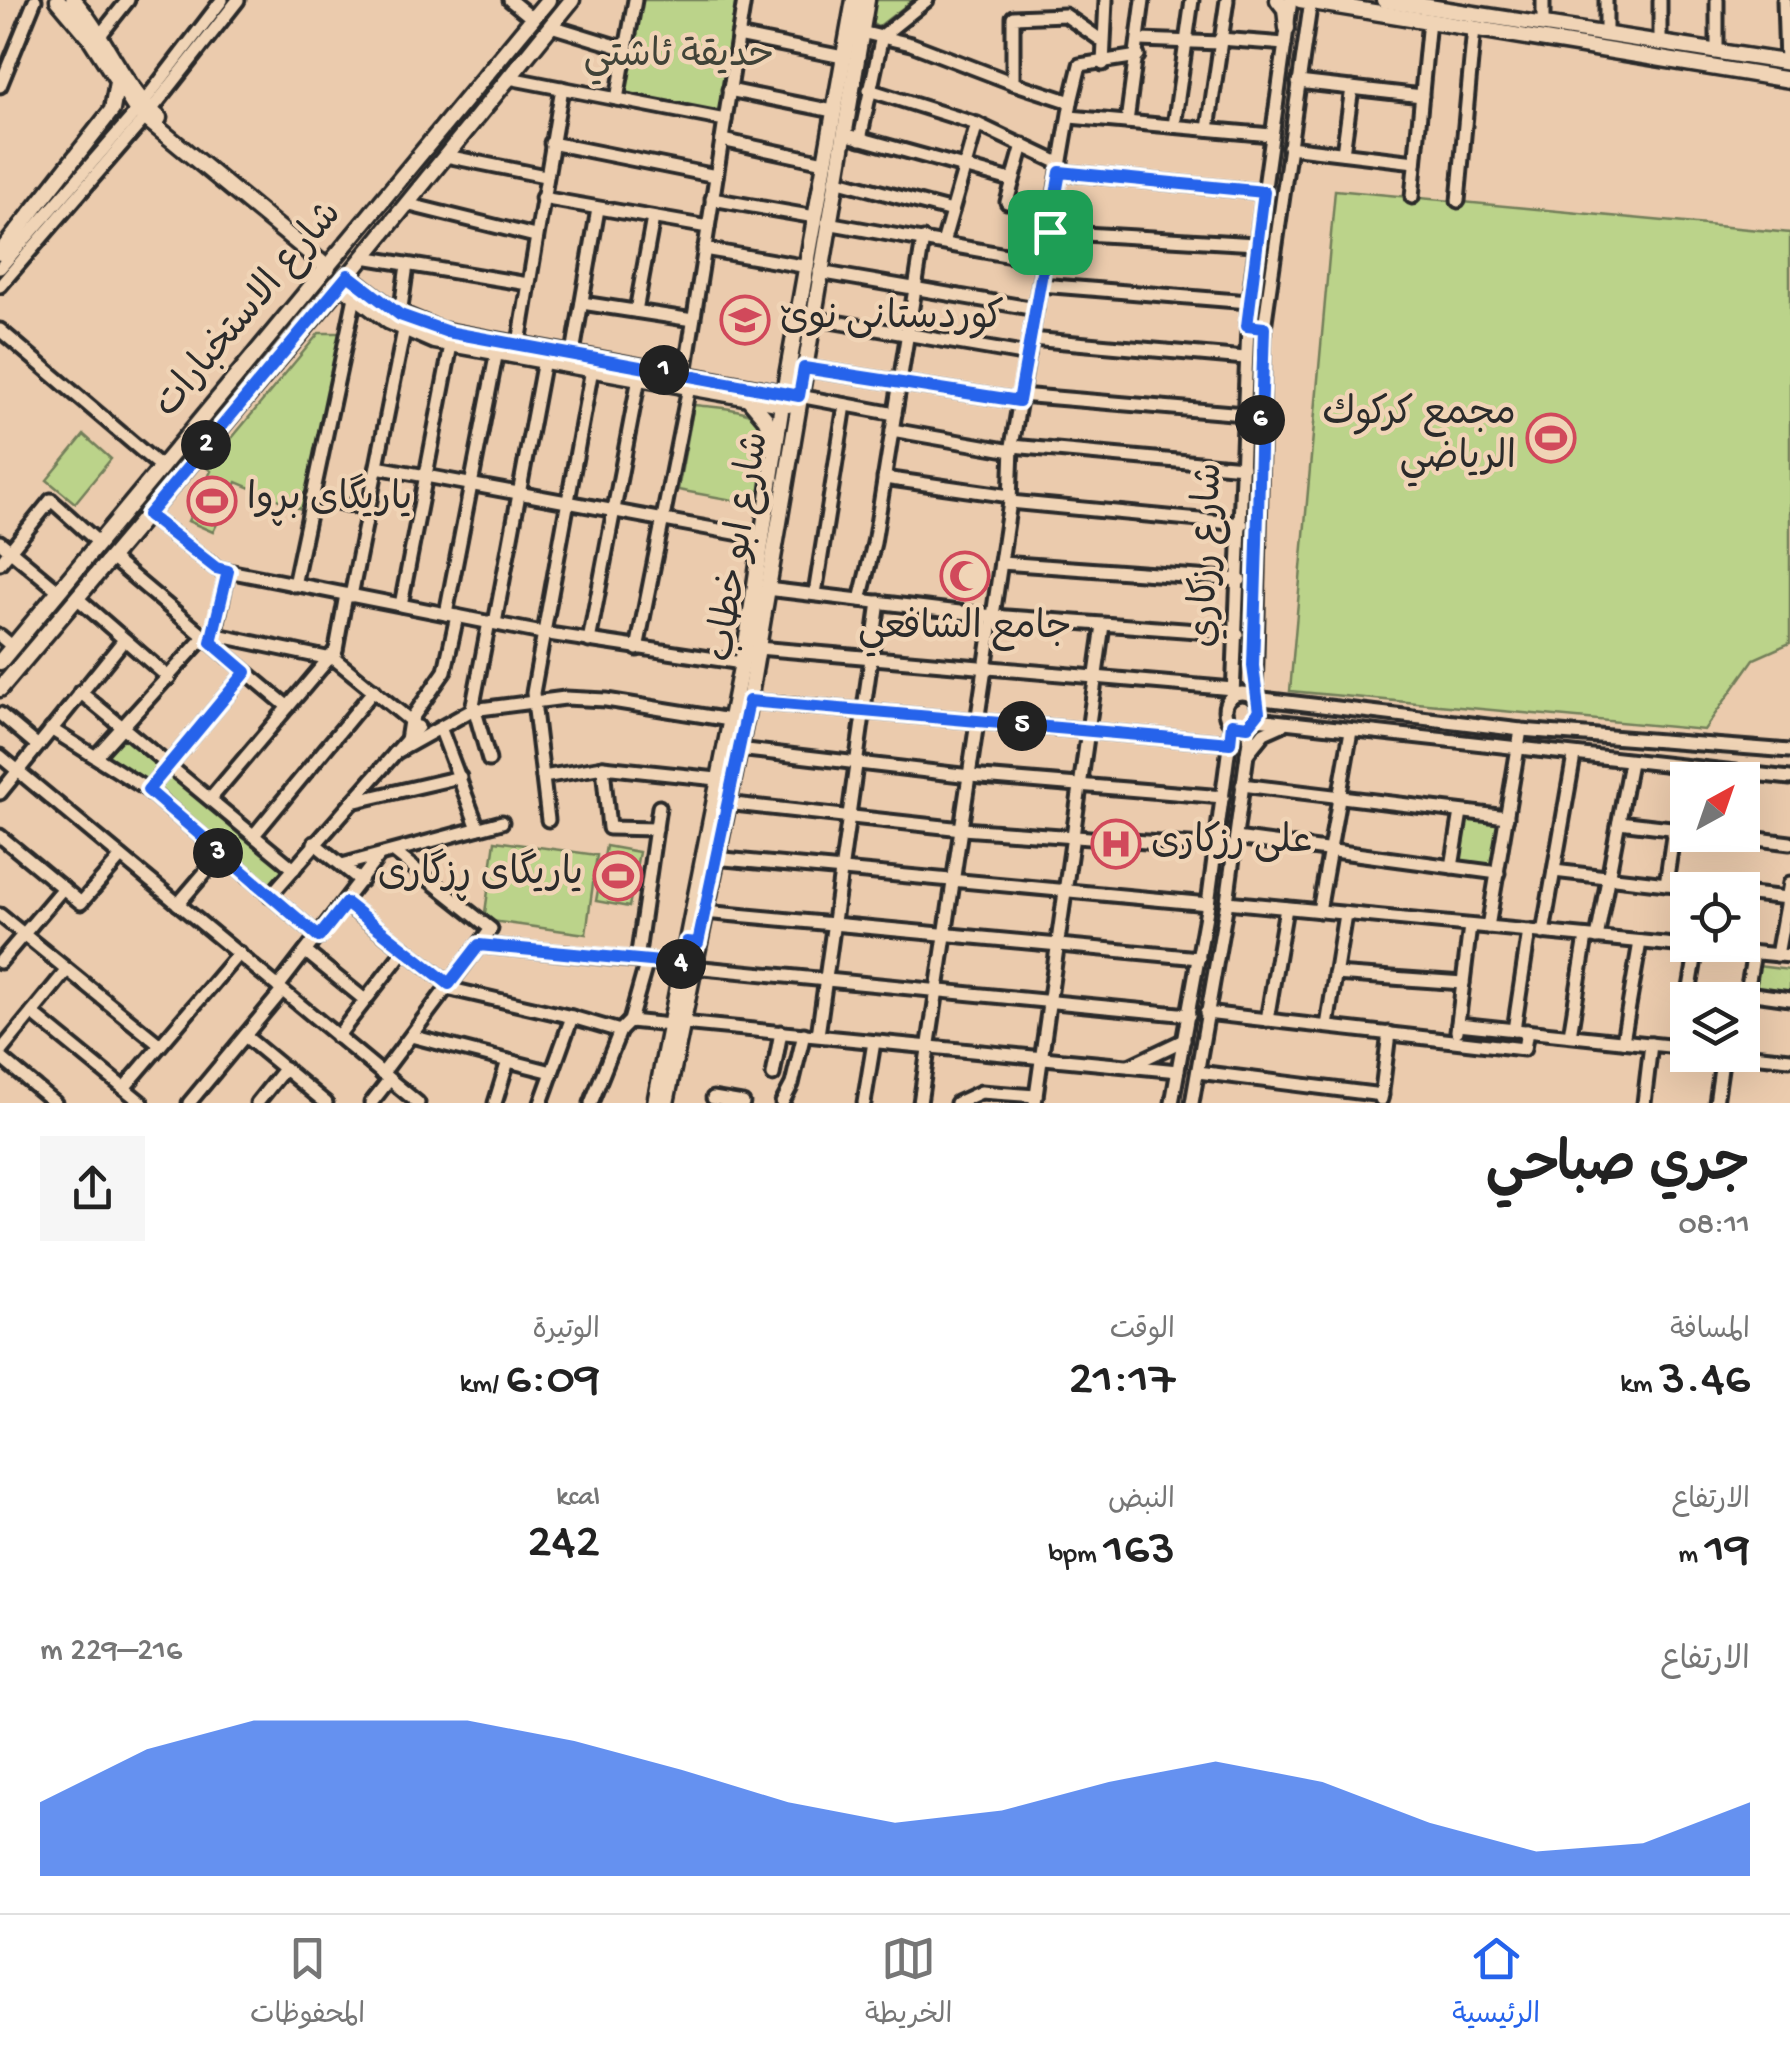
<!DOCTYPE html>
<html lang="ar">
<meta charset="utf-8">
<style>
:root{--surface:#fff;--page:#f6f6f6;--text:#222;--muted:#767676;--line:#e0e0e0;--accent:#2563eb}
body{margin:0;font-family:"Gochi Hand","Playpen Sans Arabic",sans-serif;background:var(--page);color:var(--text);direction:rtl;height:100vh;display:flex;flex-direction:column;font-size:38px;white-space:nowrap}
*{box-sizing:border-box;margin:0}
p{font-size:32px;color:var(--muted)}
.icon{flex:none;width:55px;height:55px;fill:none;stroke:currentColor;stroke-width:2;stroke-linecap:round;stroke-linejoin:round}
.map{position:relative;height:1103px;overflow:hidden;direction:ltr}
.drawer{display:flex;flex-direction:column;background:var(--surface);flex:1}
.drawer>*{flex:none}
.needle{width:65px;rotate:40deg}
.tools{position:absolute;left:1670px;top:762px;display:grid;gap:20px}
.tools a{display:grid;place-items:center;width:90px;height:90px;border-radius:0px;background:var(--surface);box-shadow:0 10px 40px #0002;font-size:50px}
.pin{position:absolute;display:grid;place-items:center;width:85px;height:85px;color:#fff;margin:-42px;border-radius:20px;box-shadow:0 5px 15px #0006}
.km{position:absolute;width:50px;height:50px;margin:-25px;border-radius:50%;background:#222;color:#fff;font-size:28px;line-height:50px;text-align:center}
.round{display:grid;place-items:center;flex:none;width:105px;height:105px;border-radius:0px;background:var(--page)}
.headline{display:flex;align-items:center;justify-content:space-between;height:170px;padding:0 40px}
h1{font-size:55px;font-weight:600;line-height:75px}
.metrics{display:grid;grid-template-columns:repeat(3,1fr);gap:15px;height:170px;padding:10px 40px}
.metrics div{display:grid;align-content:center}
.metrics b{font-size:50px;font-weight:600}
.metrics small{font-size:28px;font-weight:400}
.metrics p{font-size:28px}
.chart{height:280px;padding:20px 40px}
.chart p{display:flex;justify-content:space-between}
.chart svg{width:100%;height:180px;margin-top:10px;fill:var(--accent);opacity:.7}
.dock{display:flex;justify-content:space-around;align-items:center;height:140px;border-top:2px solid var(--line);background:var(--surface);font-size:28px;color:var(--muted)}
.dock a{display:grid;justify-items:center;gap:5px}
.dock .selected{color:var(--accent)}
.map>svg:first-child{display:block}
</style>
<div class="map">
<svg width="1790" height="1103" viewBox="0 0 1790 1103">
<rect width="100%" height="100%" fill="#ebcbad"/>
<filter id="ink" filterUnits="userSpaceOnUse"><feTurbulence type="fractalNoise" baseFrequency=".01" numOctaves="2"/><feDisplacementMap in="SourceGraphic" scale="20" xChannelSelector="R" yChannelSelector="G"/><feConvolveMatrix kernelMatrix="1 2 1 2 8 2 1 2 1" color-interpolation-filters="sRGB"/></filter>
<g filter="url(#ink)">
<g fill="#bbd38a" stroke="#737f5a" stroke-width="2.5">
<path d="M639,0H736L718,114L624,99Z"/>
<path d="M875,0H913L878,27L869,22Z"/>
<path d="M1335,190L1790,233V643L1754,659L1704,730L1290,691Z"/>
<path d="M319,333H341L303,510L237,482L213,532L188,521L211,471L207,468Z"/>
<path d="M694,405C710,407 734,407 749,414C770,425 762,485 760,505L678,490Z"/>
<path d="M84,435L111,459L75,503L47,480Z"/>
<path d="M126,733L164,766L150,782L104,754Z"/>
<path d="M169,770L287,869L271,887L156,785Z"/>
<path d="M1465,816L1501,822L1492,868L1457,863Z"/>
<path d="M495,841L597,855L586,934L484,920Z"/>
<path d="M606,846L639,852L629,907L596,901Z"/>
<path d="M1757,966L1790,970V998L1754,993Z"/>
</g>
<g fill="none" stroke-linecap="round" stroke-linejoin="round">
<g stroke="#2b2b2b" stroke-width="19">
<g id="minor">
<path d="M510,0L533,19"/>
<path d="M1311,0L1264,328L1255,698L1521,730L1790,751"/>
<path d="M1543,0V24"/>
<path d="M1784,0L1786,63"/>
<path d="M551,26L626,49"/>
<path d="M861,32L911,44L1013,83"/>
<path d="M1606,33V0"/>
<path d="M101,34L128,0"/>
<path d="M738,36L843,57"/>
<path d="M1220,39L1285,44"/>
<path d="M1141,40L1220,43"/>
<path d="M1660,42V0"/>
<path d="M1717,51V0"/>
<path d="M1103,64L1106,0"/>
<path d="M509,78L725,120"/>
<path d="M1298,82L1422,96"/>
<path d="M0,86L35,0"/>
<path d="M729,90L833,111"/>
<path d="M869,90L977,124L1061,164"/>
<path d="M617,99L635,0"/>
<path d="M1071,102L1013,83V17L1065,15L1101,40"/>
<path d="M1070,117L1271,135"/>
<path d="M1127,122L1143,0"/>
<path d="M1174,126L1192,0"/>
<path d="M1208,129L1227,0"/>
<path d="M844,134L1011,180"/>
<path d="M860,139L882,36L927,0"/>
<path d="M722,140L824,162"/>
<path d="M551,143L716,176"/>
<path d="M1289,147L1415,162"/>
<path d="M1343,153L1352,88"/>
<path d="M446,156L545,176"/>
<path d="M1060,172L1263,192"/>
<path d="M835,180L952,211"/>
<path d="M1412,197L1429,20"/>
<path d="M542,198L708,227"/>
<path d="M712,199L815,217"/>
<path d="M1458,201L1474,28"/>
<path d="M1007,202L1023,145"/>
<path d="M406,204L535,236"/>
<path d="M827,223L1045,262"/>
<path d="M1050,232L1256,244"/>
<path d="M943,243L977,124"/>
<path d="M704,249L808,267"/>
<path d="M363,257L528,284"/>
<path d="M0,268L137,111L222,0"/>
<path d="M819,272L1036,309"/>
<path d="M1041,285L1249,302"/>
<path d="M0,286L145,118L238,0"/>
<path d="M582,303L693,320"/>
<path d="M636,311L653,218"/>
<path d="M400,315L407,265"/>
<path d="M812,318L1028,355"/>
<path d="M0,330L162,468"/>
<path d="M1031,339L1245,358"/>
<path d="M519,343L562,88"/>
<path d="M573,353L598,209"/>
<path d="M804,368L1019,401"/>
<path d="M685,374L744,0"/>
<path d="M1020,395L1244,414"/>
<path d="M799,396L895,414"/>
<path d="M892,430L1012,451"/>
<path d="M1012,446L1243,467"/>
<path d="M377,467L762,538"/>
<path d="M884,478L1010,496"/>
<path d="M312,497L369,509"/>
<path d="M1010,502L1242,524"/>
<path d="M148,515L216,568L228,571L542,633L742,663"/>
<path d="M0,542L59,591"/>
<path d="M111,558L288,707"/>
<path d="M0,563L51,500L99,543"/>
<path d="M1001,563L1240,580"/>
<path d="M294,585L355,297"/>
<path d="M767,589L993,616L1238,634"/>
<path d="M815,594L845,405"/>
<path d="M351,596L404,330"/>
<path d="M77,598L169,678"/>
<path d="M860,600L874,543L923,239"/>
<path d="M401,605L451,345"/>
<path d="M446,614L497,351"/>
<path d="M495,623L544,360"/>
<path d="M212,634L331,659"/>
<path d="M0,636L13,647"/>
<path d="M213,640L228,571"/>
<path d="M589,641L639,378"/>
<path d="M758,648L1233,689"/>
<path d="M637,649L689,387"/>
<path d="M335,655L346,595"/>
<path d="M331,656L413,723"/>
<path d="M80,692L294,869"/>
<circle cx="1242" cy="710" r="17"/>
<path d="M1233,696L1249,302L1291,0"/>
<path d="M749,701L1230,743"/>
<path d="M473,704L489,760"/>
<path d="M472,710L489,622"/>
<path d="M0,714L38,746"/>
<path d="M1257,719L1790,778"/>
<path d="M51,729L148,790L319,937"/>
<path d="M441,730L478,828"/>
<path d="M407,740L410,721L445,671L457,616"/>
<path d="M738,749L970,776L1223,797"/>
<path d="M395,753L472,710L565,698L606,700L730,720"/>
<path d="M1247,754L1264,733L1282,725"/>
<path d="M97,755L204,637L216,635"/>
<path d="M0,756L418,1103"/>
<path d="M603,767L609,828L656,829"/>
<path d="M543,777L603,767L717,779"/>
<path d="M1242,785L1507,817"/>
<path d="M148,790L246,672"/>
<path d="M0,793L124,640"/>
<path d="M211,798L336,650"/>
<path d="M352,802L460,777"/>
<path d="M725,803L962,829L1217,847"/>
<path d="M548,820L533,693L592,369"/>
<path d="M1619,822L1688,830"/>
<path d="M254,835L374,690"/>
<path d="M1726,835L1790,843"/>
<path d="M0,836L81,903L121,857"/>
<path d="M1236,838L1498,873"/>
<path d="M314,843L361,881"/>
<path d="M714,858L1208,904"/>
<path d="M342,865L502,822"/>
<path d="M1452,867L1461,812"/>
<path d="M1554,871L1719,890"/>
<path d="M1666,884L1674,829"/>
<path d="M1742,893L1787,898"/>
<path d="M270,896L418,727"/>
<path d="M1227,902L1790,956"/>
<path d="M345,903L457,990"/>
<path d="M178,904L220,855"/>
<path d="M1319,911L1351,731"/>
<path d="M704,912L1199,958"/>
<path d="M0,915L160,1045"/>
<path d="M1488,927L1521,730"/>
<path d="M1543,933L1574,756"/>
<path d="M1597,938L1630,762"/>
<path d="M479,945L682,965"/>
<path d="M306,952L365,1000"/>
<path d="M1777,955L1790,883"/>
<path d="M637,960L659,807"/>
<path d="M0,962L63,888"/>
<path d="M693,967L1189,1015"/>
<path d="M1335,974L1463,983"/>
<path d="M278,987L378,857"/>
<path d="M451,989L572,1017"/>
<path d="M1747,993L1790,999"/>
<path d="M1688,1000L1697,947"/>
<path d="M32,1013L142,1103"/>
<path d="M1206,1013L1524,1049L1527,1031"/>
<path d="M1742,1018L1754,953"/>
<path d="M1267,1020L1286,908"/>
<path d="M630,1021L670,1025"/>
<path d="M682,1023L1178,1071"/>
<path d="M1458,1024L1688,1048"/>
<path d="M1327,1026L1345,914"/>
<path d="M1514,1030L1529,931"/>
<path d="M1457,1031L1470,926"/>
<path d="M818,1035L879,602"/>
<path d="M1570,1035L1586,937"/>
<path d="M245,1036L326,1103"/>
<path d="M411,1036L552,1072"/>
<path d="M337,1037L405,949"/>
<path d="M1623,1041L1640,942"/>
<path d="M1680,1047L1688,1002"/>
<path d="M0,1052L67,970"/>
<path d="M1742,1054L1790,1059"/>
<path d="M0,1057L55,1103"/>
<path d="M1129,1066L1184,1040"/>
<path d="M1198,1072L1382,1095"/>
<path d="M382,1074L491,929L394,852"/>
<path d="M773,1075L781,1032"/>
<path d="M124,1088L239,953"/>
<path d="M713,1098L743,1103"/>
<path d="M1381,1099L1389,1033"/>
<path d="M189,1103L282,991"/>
<path d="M257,1103L285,1068"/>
<path d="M371,1103L389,1080"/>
<path d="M495,1103L508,1061"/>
<path d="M541,1103L572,1017L620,1031L630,1021L647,961"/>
<path d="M591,1103L620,1031"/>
<path d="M782,1103L792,1084L804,1034"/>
<path d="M864,1103L874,1042"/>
<path d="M920,1103L1010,502L1012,446L1071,102L1080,65L1138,56"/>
<path d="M957,1103L981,1092L1036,1096"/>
<path d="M1035,1103L1103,625"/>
<path d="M1172,1103L1208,904L1232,724"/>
<path d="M1192,1103L1227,902L1251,725"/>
<path d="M1644,1103L1651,1044"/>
<path d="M1716,1103L1723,1055"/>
</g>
</g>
<g stroke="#2b2b2b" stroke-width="21">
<g id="major">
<path d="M58,0L90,38L137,111L328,268"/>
<path d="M73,0C105,35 123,88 159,118"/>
<path d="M1278,0L1285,9L1287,28"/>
<path d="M1300,0L1790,80"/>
<path d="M1384,0L1790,63"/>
<path d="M0,253L112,110L117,82"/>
<path d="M348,275L394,311L440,330L794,395"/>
<path d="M341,285L388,321L434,341L788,405"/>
<path d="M749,399L766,419L773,450"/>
<path d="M0,662L548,0"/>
<path d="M0,689L341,285L572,0"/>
<path d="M655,1103L748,632L782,404L854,0"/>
<path d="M666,1103L749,701L867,0"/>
</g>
</g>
<use href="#minor" stroke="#f0d4b6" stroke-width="11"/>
<use href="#major" stroke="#f0d4b6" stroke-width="14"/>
</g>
</g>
<g fill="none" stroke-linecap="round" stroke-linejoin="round" filter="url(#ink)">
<g stroke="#fff" stroke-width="20">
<path id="route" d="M1060,172L1264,192L1247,326L1264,328L1253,666L1259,712L1248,726L1232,724L1230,743L749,701L698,943L687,942L682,964L479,945L449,984L346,903L319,937L148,790L246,672L211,642L228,571L216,568L148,515L348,275L400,315L448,332L799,396L804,368L1019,401Z"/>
</g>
<use href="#route" stroke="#2563eb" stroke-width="12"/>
</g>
<defs>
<g id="school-ring" transform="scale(2.5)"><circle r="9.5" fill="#f0d4b6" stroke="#d1495b" stroke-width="1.5"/><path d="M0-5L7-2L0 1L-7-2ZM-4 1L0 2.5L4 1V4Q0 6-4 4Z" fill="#d1495b"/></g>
<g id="stadium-ring" transform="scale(2.5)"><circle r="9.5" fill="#f0d4b6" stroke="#d1495b" stroke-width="1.5"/><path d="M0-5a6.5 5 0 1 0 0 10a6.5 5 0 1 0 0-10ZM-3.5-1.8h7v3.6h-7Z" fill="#d1495b"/></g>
<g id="mosque-ring" transform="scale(2.5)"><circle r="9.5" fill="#f0d4b6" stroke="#d1495b" stroke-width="1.5"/><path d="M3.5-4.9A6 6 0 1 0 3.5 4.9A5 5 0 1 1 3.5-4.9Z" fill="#d1495b"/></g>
<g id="hospital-ring" transform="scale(2.5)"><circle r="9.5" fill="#f0d4b6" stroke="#d1495b" stroke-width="1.5"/><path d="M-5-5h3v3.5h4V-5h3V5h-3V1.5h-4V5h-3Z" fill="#d1495b"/></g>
</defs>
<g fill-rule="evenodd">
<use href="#school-ring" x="745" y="320"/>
<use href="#stadium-ring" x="1551" y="438"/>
<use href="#stadium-ring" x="212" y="501"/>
<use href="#mosque-ring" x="965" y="576"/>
<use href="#hospital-ring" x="1116" y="844"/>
<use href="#stadium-ring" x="618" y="876"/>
</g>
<g text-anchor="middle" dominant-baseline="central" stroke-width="9" stroke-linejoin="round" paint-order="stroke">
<g font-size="38" fill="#414439" stroke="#f0d4b6">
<text x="679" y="58">حديقة ئاشتي</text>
</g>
<g font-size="38" fill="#2b2b2b" stroke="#f0d4b6">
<text transform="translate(250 311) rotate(-50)">شارع الاستخبارات</text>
<text transform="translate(741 547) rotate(-81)">شارع ابو خطاب</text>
<text transform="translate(1209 555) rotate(-88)">شارع رزكاري</text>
</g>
<g font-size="38" fill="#2b2b2b" stroke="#f0d4b6" text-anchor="start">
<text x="780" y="320">کوردستانی نوێ</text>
<text x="1516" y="416" text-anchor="end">مجمع كركوك<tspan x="1516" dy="44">الرياضي</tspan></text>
<text x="247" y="501">یاریگای بڕوا</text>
<text x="965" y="630" text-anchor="middle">جامع الشافعي</text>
<text x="1151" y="844">على رزكارى</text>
<text x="583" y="876" text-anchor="end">یاریگای ڕزگاری</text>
</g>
</g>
</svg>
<div class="tools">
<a><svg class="needle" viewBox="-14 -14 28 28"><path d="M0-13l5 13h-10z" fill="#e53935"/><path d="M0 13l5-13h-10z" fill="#767676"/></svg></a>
<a><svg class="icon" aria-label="locate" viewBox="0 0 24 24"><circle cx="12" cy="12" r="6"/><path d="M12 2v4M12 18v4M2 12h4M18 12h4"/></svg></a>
<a><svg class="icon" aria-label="layers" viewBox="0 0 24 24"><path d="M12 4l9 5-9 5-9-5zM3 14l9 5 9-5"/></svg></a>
</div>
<div class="pin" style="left:1050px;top:232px;background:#1e9e55"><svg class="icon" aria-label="arrive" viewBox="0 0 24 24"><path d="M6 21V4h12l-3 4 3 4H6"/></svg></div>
<b class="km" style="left:664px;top:370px">1</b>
<b class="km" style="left:206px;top:445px">2</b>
<b class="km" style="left:218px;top:853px">3</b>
<b class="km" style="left:681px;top:964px">4</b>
<b class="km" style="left:1022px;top:726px">5</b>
<b class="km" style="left:1260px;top:420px">6</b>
</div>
<section class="drawer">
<div class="headline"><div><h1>جري صباحي</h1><p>08:11</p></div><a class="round"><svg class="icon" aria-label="share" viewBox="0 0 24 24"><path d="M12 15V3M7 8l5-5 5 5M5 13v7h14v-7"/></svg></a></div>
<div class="metrics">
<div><p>المسافة</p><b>3.46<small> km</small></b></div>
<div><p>الوقت</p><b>21:17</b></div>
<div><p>الوتيرة</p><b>6:09<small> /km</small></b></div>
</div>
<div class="metrics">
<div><p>الارتفاع</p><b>19<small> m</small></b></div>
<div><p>النبض</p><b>163<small> bpm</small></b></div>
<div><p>kcal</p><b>242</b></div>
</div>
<div class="chart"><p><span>الارتفاع</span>216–229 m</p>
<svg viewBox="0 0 160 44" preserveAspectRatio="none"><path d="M0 44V26L10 13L20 6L30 6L40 6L50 11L60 18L70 26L80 31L90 28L100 21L110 16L120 21L130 31L140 38L150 36L160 26V44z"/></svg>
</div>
</section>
<nav class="dock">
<a class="selected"><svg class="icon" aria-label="home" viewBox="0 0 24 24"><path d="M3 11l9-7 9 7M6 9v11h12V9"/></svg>الرئيسية</a>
<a><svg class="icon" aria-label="map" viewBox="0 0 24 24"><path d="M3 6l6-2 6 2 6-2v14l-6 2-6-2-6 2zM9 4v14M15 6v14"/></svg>الخريطة</a>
<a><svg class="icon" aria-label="saved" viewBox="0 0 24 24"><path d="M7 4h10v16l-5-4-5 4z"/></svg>المحفوظات</a>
</nav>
